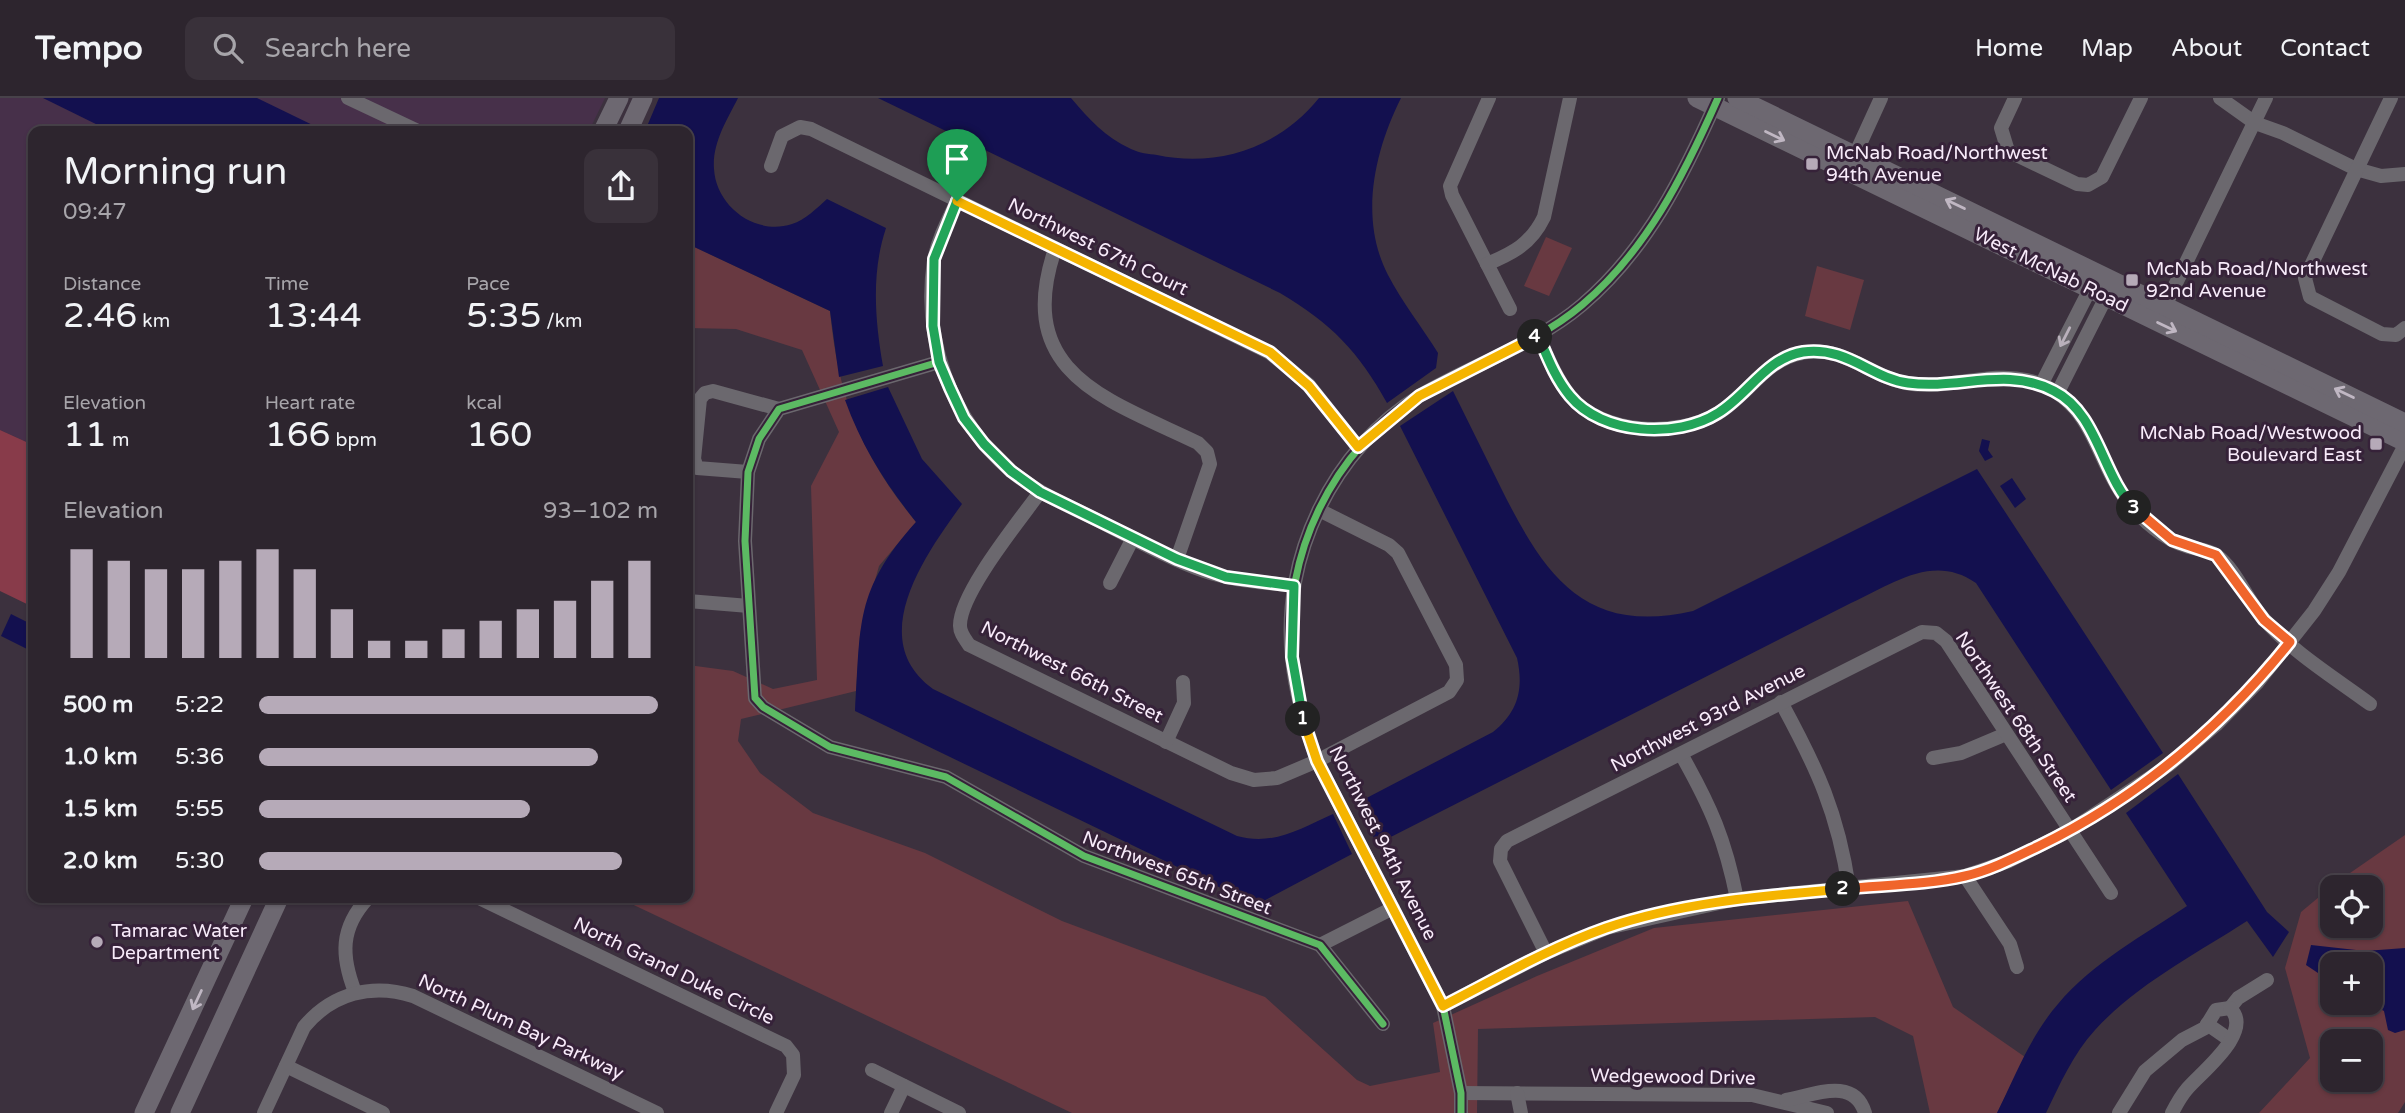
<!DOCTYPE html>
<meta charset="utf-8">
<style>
:root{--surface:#2d252e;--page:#39313a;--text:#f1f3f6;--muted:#a7a5aa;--line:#48424a;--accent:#b6aab8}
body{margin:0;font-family:"Varela Round",sans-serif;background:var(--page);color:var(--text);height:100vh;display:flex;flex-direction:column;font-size:26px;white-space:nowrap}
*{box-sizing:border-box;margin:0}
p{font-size:23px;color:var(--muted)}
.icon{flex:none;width:38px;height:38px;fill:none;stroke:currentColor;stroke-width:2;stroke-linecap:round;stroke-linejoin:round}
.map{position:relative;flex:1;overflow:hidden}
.sheet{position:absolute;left:28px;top:28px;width:665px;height:777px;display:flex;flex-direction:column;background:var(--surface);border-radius:14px;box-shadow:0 2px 5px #0004,0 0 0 2px var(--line)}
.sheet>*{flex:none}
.buttons{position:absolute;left:2320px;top:777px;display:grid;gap:14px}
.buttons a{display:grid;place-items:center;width:63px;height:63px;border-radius:14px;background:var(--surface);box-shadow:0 2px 5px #0004,0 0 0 2px var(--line);font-size:35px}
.pin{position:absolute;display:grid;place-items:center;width:60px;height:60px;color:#fff;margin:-72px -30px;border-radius:50% 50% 50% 0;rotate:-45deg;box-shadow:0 0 7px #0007}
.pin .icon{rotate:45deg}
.km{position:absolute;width:35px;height:35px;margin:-18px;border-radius:50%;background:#222;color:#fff;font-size:19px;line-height:35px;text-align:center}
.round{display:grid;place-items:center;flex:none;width:74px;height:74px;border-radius:14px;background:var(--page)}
.headline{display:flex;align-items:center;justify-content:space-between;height:119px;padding:0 35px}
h1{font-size:38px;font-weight:600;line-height:52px}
.stats{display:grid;grid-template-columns:repeat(3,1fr);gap:10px;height:119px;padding:7px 35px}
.stats div{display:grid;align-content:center}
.stats b{font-size:35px;font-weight:600}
.stats small{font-size:19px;font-weight:400}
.stats p{font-size:19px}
.chart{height:196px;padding:14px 35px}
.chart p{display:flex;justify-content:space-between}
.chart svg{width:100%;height:126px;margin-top:7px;stroke:var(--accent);stroke-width:6}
ul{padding:0 35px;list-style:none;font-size:23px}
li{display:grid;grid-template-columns:112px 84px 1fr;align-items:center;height:52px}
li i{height:18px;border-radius:9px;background:var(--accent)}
header{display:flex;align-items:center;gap:42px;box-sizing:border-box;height:98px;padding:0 35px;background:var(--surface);border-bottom:2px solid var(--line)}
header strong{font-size:33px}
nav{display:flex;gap:38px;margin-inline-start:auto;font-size:24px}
.search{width:490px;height:63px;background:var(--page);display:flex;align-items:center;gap:18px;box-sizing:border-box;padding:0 24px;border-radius:14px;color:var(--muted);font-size:26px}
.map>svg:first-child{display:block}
</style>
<header>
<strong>Tempo</strong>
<div class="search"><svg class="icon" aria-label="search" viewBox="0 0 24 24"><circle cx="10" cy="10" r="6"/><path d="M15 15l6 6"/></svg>Search here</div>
<nav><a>Home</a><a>Map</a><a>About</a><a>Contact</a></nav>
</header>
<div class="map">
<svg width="2405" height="1015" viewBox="0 0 2405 1015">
<rect width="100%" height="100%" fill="#3c313e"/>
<path fill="#47304a" d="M0,0H605L589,33H33V347L0,332Z"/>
<g fill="#683941" fill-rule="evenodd">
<path d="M1546,139L1572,150L1549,198L1524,188Z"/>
<path d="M688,146L830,213C838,299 861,357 916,424L879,468L860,536L856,593L741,621L738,643L760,675L813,715L925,755L1062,823L1265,899L1357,982L1370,988L1440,974L1433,925L1537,878L1654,830L1908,803L1953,909L2025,959L1997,1015H1930L1913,938L1875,919L1478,931L1477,1015H1072L619,800H688V567L733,573L773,591L817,582L811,388L839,334L802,252L736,231L688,230Z"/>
<path d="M1817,168L1864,182L1850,232L1805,218Z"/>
<path d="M2405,737V1004L2398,1015H2259L2310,960L2285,870L2301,814L2337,784ZM2333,789H2371V828H2333ZM2333,866H2371V905H2333ZM2333,943H2371V982H2333Z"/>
</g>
<path fill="#883b4a" d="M0,332L33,347V509L0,493Z"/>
<g fill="#13104f">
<path d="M43,0H257L325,33H110Z"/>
<path d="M659,0H738C727,22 712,45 714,71C716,108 755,138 792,126C805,122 817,110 827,101L886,130C871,175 875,222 883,268L839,279L830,213L688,146V33H645Z"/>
<path d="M878,0H1071C1089,21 1105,39 1131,51C1139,55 1149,56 1157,57C1218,70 1280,49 1319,0H1401C1374,54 1359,121 1388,177C1402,204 1422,229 1438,255L1436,270L1387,305C1358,253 1332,226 1280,195Z"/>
<path d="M888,289L922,361L962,406C926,456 864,541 933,591L1237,738C1273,748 1300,731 1333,716L1352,756L1256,807L855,613C861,526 854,493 916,424C885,385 862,349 845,302Z"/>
<path d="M1453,293C1469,325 1485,358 1501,390C1544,476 1584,538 1693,513L1977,371L2163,655L2111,692L1976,485C1933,455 1893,486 1851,505L1377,746L1357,705L1493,634C1518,614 1524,591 1517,560L1400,328Z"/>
<path d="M1982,341L1990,343L1988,352L1993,359L1985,363L1979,353Z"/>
<path d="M2012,380L2026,401L2015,410L2000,388Z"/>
<path d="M11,516L33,527V554L1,538Z"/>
<path d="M2178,676L2267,814L2289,834L2273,859L2247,823C2196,856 2137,886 2095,932C2073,956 2060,986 2046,1015H1997C2015,978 2031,937 2058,906C2093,864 2143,838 2187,808L2126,715Z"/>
<path d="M2311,847L2365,853L2405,850V932L2395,935L2388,932L2384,913L2369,905L2371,866H2333V885L2306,867Z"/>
</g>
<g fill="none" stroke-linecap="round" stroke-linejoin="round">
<g stroke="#6b686e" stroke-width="14">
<path d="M348,0L418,33"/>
<path d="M1489,0L1450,88L1452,97L1510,211"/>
<path d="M2015,0L2001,30L2008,53L2077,86L2088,87L2102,79L2141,0"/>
<path d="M2220,0L2255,25L2283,35L2356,71L2381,78L2405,76"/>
<path d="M2391,0L2305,180L2310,199L2382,236L2396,237L2405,230"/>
<path d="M1855,57L1881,0"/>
<path d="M771,68L782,38L800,29L811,31L1270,255L1309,287L1358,349"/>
<path d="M957,103C948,122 938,141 934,162C922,241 950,321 1011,373C1038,396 1072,409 1103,425C1136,442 1170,461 1204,473C1232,483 1265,484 1294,488"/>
<path d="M1055,151C1013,276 1107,301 1198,345L1207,354L1210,366L1177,461"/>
<path d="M1487,166C1513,155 1531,146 1544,119L1570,0"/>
<path d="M2165,208L2266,0"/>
<path d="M1538,237C1547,258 1556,280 1570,298C1602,337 1676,339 1717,316C1748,298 1764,262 1802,255C1842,246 1869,278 1906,285C1946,293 1987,273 2027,282C2094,298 2093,360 2128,404C2141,421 2164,442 2186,448C2196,452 2206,450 2216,457C2236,471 2247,502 2263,520C2292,554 2335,580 2370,606"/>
<path d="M939,264L779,311L759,341L748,374L745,443L755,600L763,609L830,649L946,679L1084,758L1320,847L1383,926"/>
<path d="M2041,287L2090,191L2095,187"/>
<path d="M2058,294L2106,199L2105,191"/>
<path d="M748,374L697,370L694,361L700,301L705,295L713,293L779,311"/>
<path d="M1040,394C1020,422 959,496 960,528C960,535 965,541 969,547L1231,675L1254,682L1277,680L1317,663L1449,594L1457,582L1456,567L1398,455L1389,447L1319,412"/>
<path d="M1110,485L1133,440"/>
<path d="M688,503L749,508"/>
<path d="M1781,604C1817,670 1838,715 1849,790"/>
<path d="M1166,644L1184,605L1183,584"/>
<path d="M1681,656C1711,709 1725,741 1737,801"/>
<path d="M1933,660L1961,655L2006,636"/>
<path d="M1965,778L2010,846L2017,869"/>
<path d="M479,800L786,948L793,957L794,977L776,1015"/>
<path d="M1320,847L1393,810"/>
<path d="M1546,855L1500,763L1501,751L1507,743L1922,534L1936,535L1946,543L2111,795"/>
<path d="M355,894C341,858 340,830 368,800"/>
<path d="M1443,908L1546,855L1607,830L1737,801L1965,778L2009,763L2069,733L2169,667L2216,627L2258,584L2314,513L2339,474L2405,347"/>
<path d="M2230,910L2238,900L2267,882"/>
<path d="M2207,926L2230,942"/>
<path d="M286,968L383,1015"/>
<path d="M872,972L959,1015"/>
<path d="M1461,995L1752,997L1827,1015"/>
<path d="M1517,995L1521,1015"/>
<path d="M1786,1002C1814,997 1854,978 1865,1015"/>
<path d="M264,1015L304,929C332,895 372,885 413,898L657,1015"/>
<path d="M891,1015L904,988"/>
<path d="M1461,1015V995L1443,908L1317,663C1306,629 1295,596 1292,560C1281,459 1333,350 1421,297C1473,266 1535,247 1582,207C1647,152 1684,77 1718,0"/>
<path d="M2119,1015L2145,973L2182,942L2205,930L2216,912L2230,910"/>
<path d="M2172,1015C2176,1007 2181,998 2187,991C2200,975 2255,934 2230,910"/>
</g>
<g stroke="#6d6871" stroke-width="19">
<path d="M1697,0L2405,344"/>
<path d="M1737,0L2405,325"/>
<path d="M603,33L619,0"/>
<path d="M628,33L643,0"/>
<path d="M144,1015L244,800"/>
<path d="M180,1015L279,800"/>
</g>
<g stroke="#362239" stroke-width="11">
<g id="cycleway">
<path d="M939,264L779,311L759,341L748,374L745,443L755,600L763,609L830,649L946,679L1084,758L1320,847L1383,926"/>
<path d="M1461,1015V995L1443,908L1317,663C1306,629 1295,596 1292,560C1281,459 1333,350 1421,297C1473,266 1535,247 1582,207C1647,152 1684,77 1718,0"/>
</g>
</g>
<use href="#cycleway" stroke="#5cba63" stroke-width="7"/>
</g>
<defs><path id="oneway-shaft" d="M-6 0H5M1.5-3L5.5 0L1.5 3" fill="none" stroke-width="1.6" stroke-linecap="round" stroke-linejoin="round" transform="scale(1.75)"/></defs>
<g stroke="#c0b7c3">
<use href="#oneway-shaft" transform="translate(1775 38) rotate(26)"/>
<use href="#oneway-shaft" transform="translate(1955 106) rotate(-154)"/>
<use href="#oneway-shaft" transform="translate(2167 229) rotate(26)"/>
<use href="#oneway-shaft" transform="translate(2344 295) rotate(-154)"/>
<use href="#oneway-shaft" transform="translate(197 902) rotate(115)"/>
</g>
<use stroke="#b9b0bb" href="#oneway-shaft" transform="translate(2065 239) rotate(117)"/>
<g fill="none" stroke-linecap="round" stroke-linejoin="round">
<g stroke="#fff" stroke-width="14">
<path id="split-1" d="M957,103L934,161L933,228L939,264L950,290L964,320L984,346L1011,373L1040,394L1177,461L1226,479L1294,488L1292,559L1303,621"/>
</g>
<g stroke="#fff" stroke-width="14">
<path id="split-2" d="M1303,621L1317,663L1443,908C1496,881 1549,850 1606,830C1682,804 1764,798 1843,791"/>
</g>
<g stroke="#fff" stroke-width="14">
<path id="split-3" d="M1843,791C1882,787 1926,787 1965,778C1991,772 2016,759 2039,748C2138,700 2221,630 2290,544L2264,522L2216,457L2172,442L2134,410"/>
</g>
<g stroke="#fff" stroke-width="14">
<path id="split-4" d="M1535,239L1538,237C1547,258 1555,280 1570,298C1602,337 1677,341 1718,315C1748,297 1766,260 1803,254C1847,248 1871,280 1908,285C1959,292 2006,268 2054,293C2098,315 2102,378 2134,410"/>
</g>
<g stroke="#fff" stroke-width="14">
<path id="split-5" d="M957,103L1270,254L1309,288L1358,349L1419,298L1535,239"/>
</g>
<use href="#split-1" stroke="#22a559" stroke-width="9"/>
<use href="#split-2" stroke="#f5b400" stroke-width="9"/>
<use href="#split-3" stroke="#f0652b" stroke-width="9"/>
<use href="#split-4" stroke="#22a559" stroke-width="9"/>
<use href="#split-5" stroke="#f5b400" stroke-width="9"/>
</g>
<g fill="#b6aab8" stroke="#362239" stroke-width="2.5">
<rect x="1805" y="59" width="14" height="14" rx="3.5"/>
<rect x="2125" y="175" width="14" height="14" rx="3.5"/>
<rect x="2369" y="339" width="14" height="14" rx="3.5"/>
<circle cx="97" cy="844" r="7"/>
</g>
<g text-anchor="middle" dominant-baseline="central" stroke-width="6" stroke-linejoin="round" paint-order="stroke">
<g font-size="19" fill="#f8ebfa" stroke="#362239" text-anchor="start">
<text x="1826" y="55">McNab Road/Northwest<tspan x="1826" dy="22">94th Avenue</tspan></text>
<text x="2146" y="171">McNab Road/Northwest<tspan x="2146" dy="22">92nd Avenue</tspan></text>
<text x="2362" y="335" text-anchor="end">McNab Road/Westwood<tspan x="2362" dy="22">Boulevard East</tspan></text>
<text x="111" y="833">Tamarac Water<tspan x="111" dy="22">Department</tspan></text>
</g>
<g font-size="19" fill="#f8ebfa" stroke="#362239">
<text transform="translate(1098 149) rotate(26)">Northwest 67th Court</text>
<text transform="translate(2051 172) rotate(26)">West McNab Road</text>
<text transform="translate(1072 574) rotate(27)">Northwest 66th Street</text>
<text transform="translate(2016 619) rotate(56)">Northwest 68th Street</text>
<text transform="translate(1708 620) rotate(-27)">Northwest 93rd Avenue</text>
<text transform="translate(1383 745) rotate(63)">Northwest 94th Avenue</text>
<text transform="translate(1177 775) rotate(21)">Northwest 65th Street</text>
<text transform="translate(674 873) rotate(26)">North Grand Duke Circle</text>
<text transform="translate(521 929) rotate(25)">North Plum Bay Parkway</text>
<text transform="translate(1673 979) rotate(1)">Wedgewood Drive</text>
</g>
</g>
</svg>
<div class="buttons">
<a><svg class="icon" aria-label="locate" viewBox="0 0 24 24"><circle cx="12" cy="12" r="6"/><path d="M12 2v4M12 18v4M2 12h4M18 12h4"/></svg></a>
<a>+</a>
<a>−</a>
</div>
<div class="pin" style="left:957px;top:103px;background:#1e9e55"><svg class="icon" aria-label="arrive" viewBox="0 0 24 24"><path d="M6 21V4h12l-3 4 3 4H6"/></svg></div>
<b class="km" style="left:1303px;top:621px">1</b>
<b class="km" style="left:1843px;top:791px">2</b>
<b class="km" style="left:2134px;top:410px">3</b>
<b class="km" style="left:1535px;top:239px">4</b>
<section class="sheet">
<div class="headline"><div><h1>Morning run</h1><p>09:47</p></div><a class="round"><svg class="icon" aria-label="share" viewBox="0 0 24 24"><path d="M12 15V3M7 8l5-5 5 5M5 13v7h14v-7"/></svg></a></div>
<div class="stats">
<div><p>Distance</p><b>2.46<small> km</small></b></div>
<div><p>Time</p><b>13:44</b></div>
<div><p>Pace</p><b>5:35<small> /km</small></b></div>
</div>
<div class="stats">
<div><p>Elevation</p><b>11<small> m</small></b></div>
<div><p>Heart rate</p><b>166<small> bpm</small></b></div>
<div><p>kcal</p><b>160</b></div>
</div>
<div class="chart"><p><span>Elevation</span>93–102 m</p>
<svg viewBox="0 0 160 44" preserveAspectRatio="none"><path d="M5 44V6M15 44V10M25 44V13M35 44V13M45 44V10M55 44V6M65 44V13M75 44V27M85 44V38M95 44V38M105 44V34M115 44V31M125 44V27M135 44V24M145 44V17M155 44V10"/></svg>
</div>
<ul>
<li><b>500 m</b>5:22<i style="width:100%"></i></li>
<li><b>1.0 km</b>5:36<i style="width:85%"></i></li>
<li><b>1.5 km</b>5:55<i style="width:68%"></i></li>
<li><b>2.0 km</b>5:30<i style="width:91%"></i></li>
</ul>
</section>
</div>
